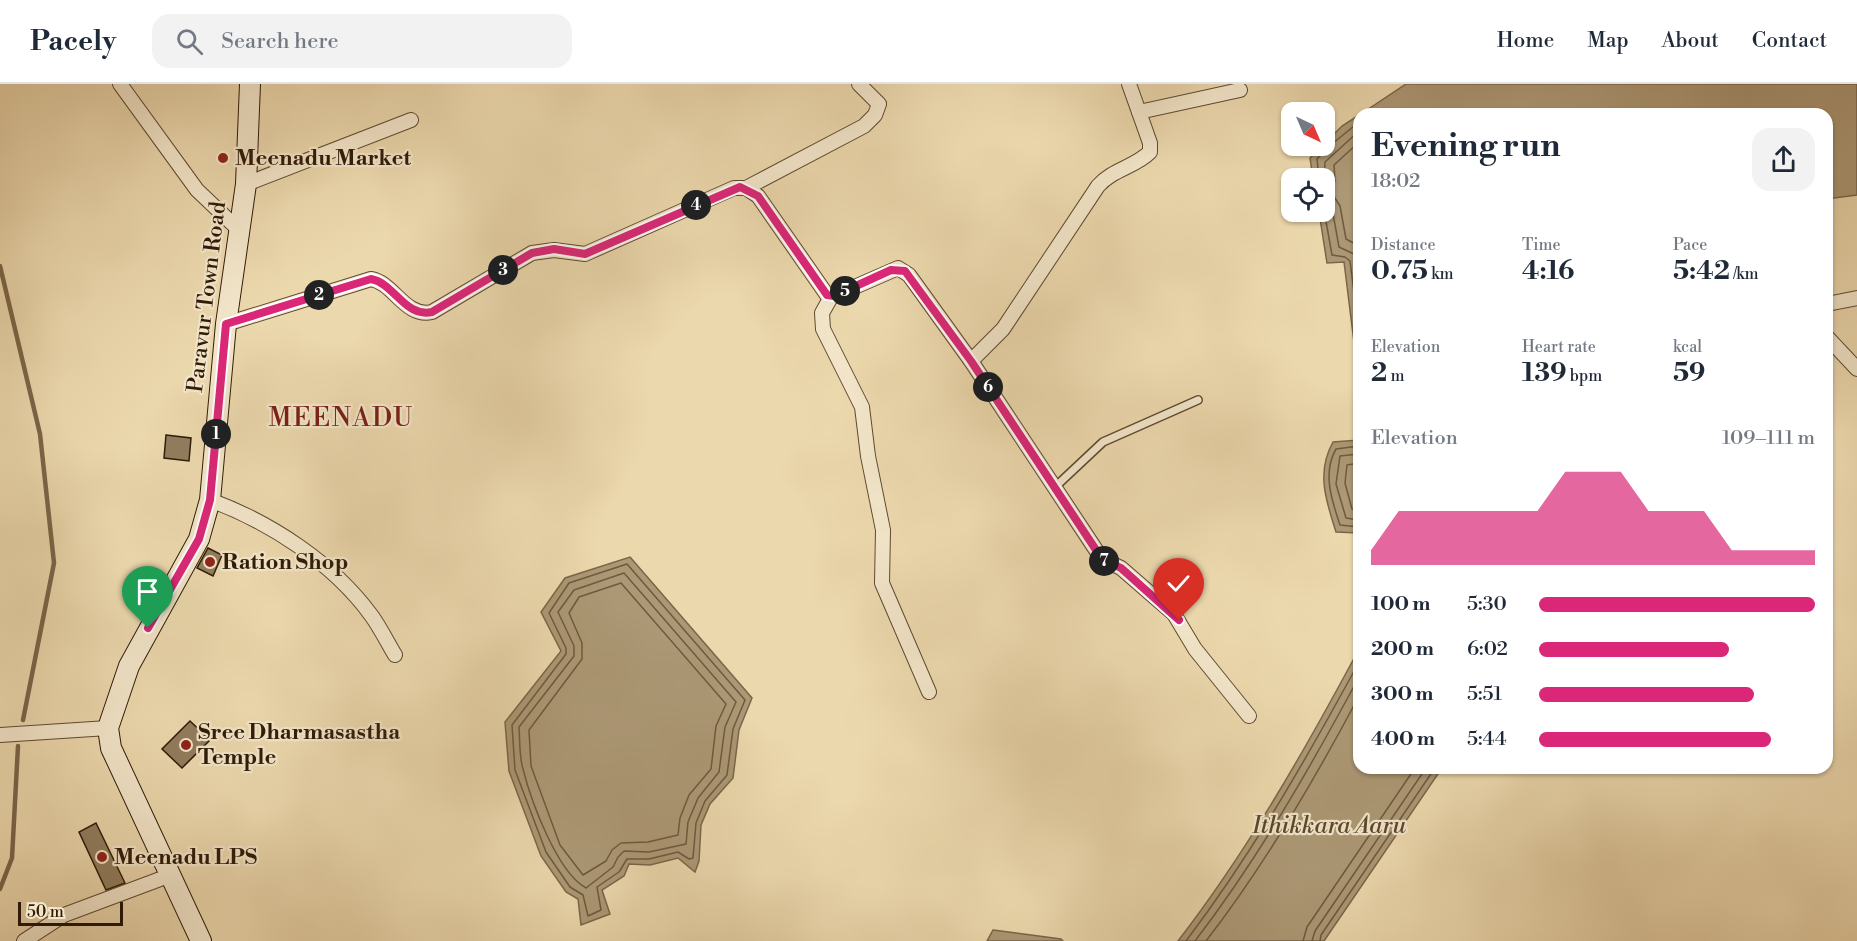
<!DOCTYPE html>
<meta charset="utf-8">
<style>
:root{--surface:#fff;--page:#f2f2f3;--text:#1f2937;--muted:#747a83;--line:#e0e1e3;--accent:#db2777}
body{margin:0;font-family:"Libre Bodoni",serif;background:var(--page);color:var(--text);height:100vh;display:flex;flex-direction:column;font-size:22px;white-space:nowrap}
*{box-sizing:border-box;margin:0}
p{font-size:20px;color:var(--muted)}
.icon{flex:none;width:33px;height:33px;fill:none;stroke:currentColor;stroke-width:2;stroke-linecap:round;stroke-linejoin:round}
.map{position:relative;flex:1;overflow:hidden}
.drawer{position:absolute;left:1353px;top:24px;width:480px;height:666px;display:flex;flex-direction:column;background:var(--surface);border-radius:18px;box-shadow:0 2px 4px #0004}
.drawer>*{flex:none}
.needle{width:39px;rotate:136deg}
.tools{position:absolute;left:1281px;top:18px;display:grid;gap:12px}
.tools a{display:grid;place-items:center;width:54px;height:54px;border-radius:12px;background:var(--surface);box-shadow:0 2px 4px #0004;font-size:30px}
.scale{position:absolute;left:18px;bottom:15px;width:105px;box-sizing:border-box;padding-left:6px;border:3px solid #2f1b08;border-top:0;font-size:16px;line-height:21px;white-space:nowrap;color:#2f1b08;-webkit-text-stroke:4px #f3e6ca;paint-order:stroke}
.pin{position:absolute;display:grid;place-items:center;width:51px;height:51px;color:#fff;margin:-62px -26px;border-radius:50% 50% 50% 0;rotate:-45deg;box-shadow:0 0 6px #0007}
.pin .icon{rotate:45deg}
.km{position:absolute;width:30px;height:30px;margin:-15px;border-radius:50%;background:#222;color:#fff;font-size:16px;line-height:30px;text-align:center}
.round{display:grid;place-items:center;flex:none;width:63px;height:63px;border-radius:18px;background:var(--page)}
.overview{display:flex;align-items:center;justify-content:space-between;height:102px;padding:0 18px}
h1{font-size:33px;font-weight:700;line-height:45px}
.metrics{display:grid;grid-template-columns:repeat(3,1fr);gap:9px;height:102px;padding:6px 18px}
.metrics div{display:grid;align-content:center}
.metrics b{font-size:26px;font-weight:700}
.metrics small{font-size:16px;font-weight:400}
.metrics p{font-size:16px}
.chart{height:168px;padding:12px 18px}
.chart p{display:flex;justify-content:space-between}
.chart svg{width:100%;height:108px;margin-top:6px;fill:var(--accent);opacity:.7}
ul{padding:0 18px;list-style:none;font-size:20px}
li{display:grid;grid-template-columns:96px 72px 1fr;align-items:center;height:45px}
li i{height:15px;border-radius:8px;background:var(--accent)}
header{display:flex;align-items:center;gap:36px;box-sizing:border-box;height:84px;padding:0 30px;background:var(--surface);border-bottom:2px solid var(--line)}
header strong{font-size:28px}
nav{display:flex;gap:33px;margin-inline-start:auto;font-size:21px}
.search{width:420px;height:54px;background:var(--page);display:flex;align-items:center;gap:15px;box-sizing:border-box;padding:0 21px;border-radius:18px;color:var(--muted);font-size:22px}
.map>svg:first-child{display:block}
</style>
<header>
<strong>Pacely</strong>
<div class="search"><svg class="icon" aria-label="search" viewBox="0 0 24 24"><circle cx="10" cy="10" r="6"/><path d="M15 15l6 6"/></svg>Search here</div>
<nav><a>Home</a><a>Map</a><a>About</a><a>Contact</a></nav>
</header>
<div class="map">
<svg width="1857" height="857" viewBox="0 0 1857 857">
<rect width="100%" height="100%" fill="#ecd8ad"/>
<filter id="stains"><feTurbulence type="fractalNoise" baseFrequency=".00333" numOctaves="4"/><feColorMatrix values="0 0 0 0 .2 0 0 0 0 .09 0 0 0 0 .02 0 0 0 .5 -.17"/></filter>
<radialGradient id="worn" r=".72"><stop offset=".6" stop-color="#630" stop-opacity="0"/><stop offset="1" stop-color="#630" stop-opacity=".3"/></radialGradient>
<g fill="#ac9875" stroke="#7a6649" stroke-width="1.5">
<path d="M1406,0H1857V111L1827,115V30H1361Z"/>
<path d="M1359,31V258H1354L1344,178L1327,179L1319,128H1324V94H1313L1310,74L1342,42Z"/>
<path d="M1359,356V449L1336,448C1326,417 1316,388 1333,358Z"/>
<path d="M630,473L752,614L739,646L733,694L710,720L701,741L699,777L695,788L678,774L650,781L629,780L624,792L602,806L610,830L581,841L578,815L566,808L541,772L509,687L505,638L561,567L541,528L565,494Z"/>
<path d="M1359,565V684H1442L1324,857H1178C1248,766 1305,666 1359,565Z"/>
<path d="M993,846L1061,855L1063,857H987Z"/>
</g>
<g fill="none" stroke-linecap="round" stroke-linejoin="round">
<g stroke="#6e5a3e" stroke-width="1.5">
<path d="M1359,58L1334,81L1335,97L1331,108L1340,122L1346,155L1359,162"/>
<path d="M1319,94L1317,75L1327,64L1359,38"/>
<path d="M1324,100L1325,78L1359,47"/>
<path d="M1324,116L1332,124L1339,163L1354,170L1359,191"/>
<path d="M1324,126L1332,171L1345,173L1350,177L1359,248"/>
<path d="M1359,362L1336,365C1322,389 1332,417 1340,441L1359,443"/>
<path d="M1359,370L1340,372L1336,400L1346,434L1359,436"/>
<path d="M1359,379L1347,381L1345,399L1352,425L1359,427"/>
<path d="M627,480L745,616L733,645L727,691L705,717L696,739L693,774L689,775L678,768L649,775H627L619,788L597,803L601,826L588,832L583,811L570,803L546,768L515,686L512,641L566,570V564L549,529L569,499Z"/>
<path d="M624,489L736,618L725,643L719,688L698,714L688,738L686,760L649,768L624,767L618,773L613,783L586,804C557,788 531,717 523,685C519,672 520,656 519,643L574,572V562L558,528L574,506Z"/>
<path d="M621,499L726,620L716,642L711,685L689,711L680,734L678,751L648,758L621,759L612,766L606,777L583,791L560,761L531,682L529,646L582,575V559L569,529L579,513Z"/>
<path d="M1186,857C1252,770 1307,674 1359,578"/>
<path d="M1195,857C1258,775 1310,684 1359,593"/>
<path d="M1206,857C1265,781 1314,697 1359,612"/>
<path d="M1303,857L1307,843L1415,684"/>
<path d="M1312,857L1315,847L1426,684"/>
<path d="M1320,857L1321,851L1435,684"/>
</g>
<g stroke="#7a6649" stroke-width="4.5">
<path d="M0,182L40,350L54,479L23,636"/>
<path d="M0,805L12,774L18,662"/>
</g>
</g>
<g fill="#917d5e" stroke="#2f1b08" stroke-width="1.5">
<path d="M166,351L191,354L189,377L164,374Z"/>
<path d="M208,464L222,471L213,492L197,484Z"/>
<path d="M190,637L210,656L182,684L162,665Z"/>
<path d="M96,739L125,799L106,806L79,748Z"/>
</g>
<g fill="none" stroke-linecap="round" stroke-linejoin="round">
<g stroke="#5e4a31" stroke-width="10">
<path id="service" d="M1054,404L1103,358L1198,316"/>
</g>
<g stroke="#5e4a31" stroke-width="16">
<g id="minor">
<path d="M120,0L197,106L239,146"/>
<path d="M1139,28L1240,6"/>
<path d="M246,100L411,36"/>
<path d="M746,104L864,42L875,31L879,20L859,0"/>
<path d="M831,213L822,229L823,245L862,323L868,372L883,446L882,499L929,608"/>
<path d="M1827,220L1857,214"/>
<path d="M226,240L371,195C394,199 405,234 432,228L532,169L554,166L585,170L734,104H746L758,112L827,211L834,212L898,184L909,191L971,277L1102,475L1121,484L1174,530L1195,565L1249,632"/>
<path d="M1827,253L1857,285"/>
<path d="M971,277L1003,245L1098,102C1113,85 1135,83 1150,68V59L1129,0"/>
<path d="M210,416C270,438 333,479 371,531C380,543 387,558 395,571"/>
<path d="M0,651L108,644"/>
<path d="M24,857L64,831L171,791"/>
</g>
</g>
<g stroke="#2f1b08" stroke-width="22">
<path id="secondary" d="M201,857L111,664L108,644L129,582L199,455L210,416L226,240L246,100L250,0"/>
</g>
<use href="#service" stroke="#f3e6ca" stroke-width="7"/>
<use href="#minor" stroke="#f3e6ca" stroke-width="14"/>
<use href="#secondary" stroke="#f3e6ca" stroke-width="20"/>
</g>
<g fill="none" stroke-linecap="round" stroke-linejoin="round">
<g stroke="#fff" stroke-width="12">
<path id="route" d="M148,544L199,455L210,416L226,240L371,195C394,199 405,234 432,228L532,169L554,165L585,170L740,103L758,112L827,211L834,212L891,186L905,187L971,277L1102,475L1121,484L1179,536"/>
</g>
<use href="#route" stroke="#db2777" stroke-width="8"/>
</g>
<g fill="#8f2418" stroke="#f3e6ca" stroke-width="2">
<circle cx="223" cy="74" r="6"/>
<circle cx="210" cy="478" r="6"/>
<circle cx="186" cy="661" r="6"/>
<circle cx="102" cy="773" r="6"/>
</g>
<g text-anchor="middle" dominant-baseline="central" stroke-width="4.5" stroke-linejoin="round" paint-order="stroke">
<g font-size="22" font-weight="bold" fill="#2f1b08" stroke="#f3e6ca" text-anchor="start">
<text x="235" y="74">Meenadu Market</text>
<text x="222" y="478">Ration Shop</text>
<text x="198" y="648">Sree Dharmasastha<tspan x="198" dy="25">Temple</tspan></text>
<text x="114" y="773">Meenadu LPS</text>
</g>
<g font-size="22" fill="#2f1b08" stroke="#f3e6ca">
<text transform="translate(207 213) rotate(-83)">Paravur Town Road</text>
</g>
<g font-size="24" font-style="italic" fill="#5b472e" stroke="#f3e6ca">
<text x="1329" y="742">Ithikkara Aaru</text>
</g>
<g font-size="26" letter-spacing="1.5" fill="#7a1f14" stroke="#f3e6ca">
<text x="341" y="334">MEENADU</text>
</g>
</g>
<rect width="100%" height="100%" filter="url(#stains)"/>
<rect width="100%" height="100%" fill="url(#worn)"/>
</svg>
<div class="tools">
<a><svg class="needle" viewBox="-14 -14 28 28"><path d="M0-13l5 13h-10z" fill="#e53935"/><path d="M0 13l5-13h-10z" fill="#747a83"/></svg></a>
<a><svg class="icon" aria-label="locate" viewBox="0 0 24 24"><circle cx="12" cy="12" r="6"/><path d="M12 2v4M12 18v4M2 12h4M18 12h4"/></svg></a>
</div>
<div class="scale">50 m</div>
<div class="pin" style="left:148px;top:544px;background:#1e9e55"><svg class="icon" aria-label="arrive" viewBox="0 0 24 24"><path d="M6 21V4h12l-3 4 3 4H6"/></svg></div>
<div class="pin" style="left:1179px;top:536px;background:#d93025"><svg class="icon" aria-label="check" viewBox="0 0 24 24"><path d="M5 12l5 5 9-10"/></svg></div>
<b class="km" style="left:216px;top:350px">1</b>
<b class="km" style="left:319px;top:211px">2</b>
<b class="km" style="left:503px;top:186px">3</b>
<b class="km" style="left:696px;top:121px">4</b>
<b class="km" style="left:845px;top:207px">5</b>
<b class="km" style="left:988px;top:303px">6</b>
<b class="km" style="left:1104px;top:477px">7</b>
<section class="drawer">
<div class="overview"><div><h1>Evening run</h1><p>18:02</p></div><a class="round"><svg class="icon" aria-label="share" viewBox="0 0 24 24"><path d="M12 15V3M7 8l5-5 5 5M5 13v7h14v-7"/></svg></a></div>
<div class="metrics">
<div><p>Distance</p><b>0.75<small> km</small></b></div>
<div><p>Time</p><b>4:16</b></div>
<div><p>Pace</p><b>5:42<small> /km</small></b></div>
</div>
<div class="metrics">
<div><p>Elevation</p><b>2<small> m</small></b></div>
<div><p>Heart rate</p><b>139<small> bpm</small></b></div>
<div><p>kcal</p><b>59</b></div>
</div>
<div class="chart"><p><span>Elevation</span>109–111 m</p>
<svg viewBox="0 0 160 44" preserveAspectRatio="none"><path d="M0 44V38L10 22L20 22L30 22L40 22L50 22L60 22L70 6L80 6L90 6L100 22L110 22L120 22L130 38L140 38L150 38L160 38V44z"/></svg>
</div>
<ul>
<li><b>100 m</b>5:30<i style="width:100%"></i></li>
<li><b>200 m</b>6:02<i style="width:69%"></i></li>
<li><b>300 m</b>5:51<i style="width:78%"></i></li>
<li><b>400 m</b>5:44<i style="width:84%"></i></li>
</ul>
</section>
</div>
